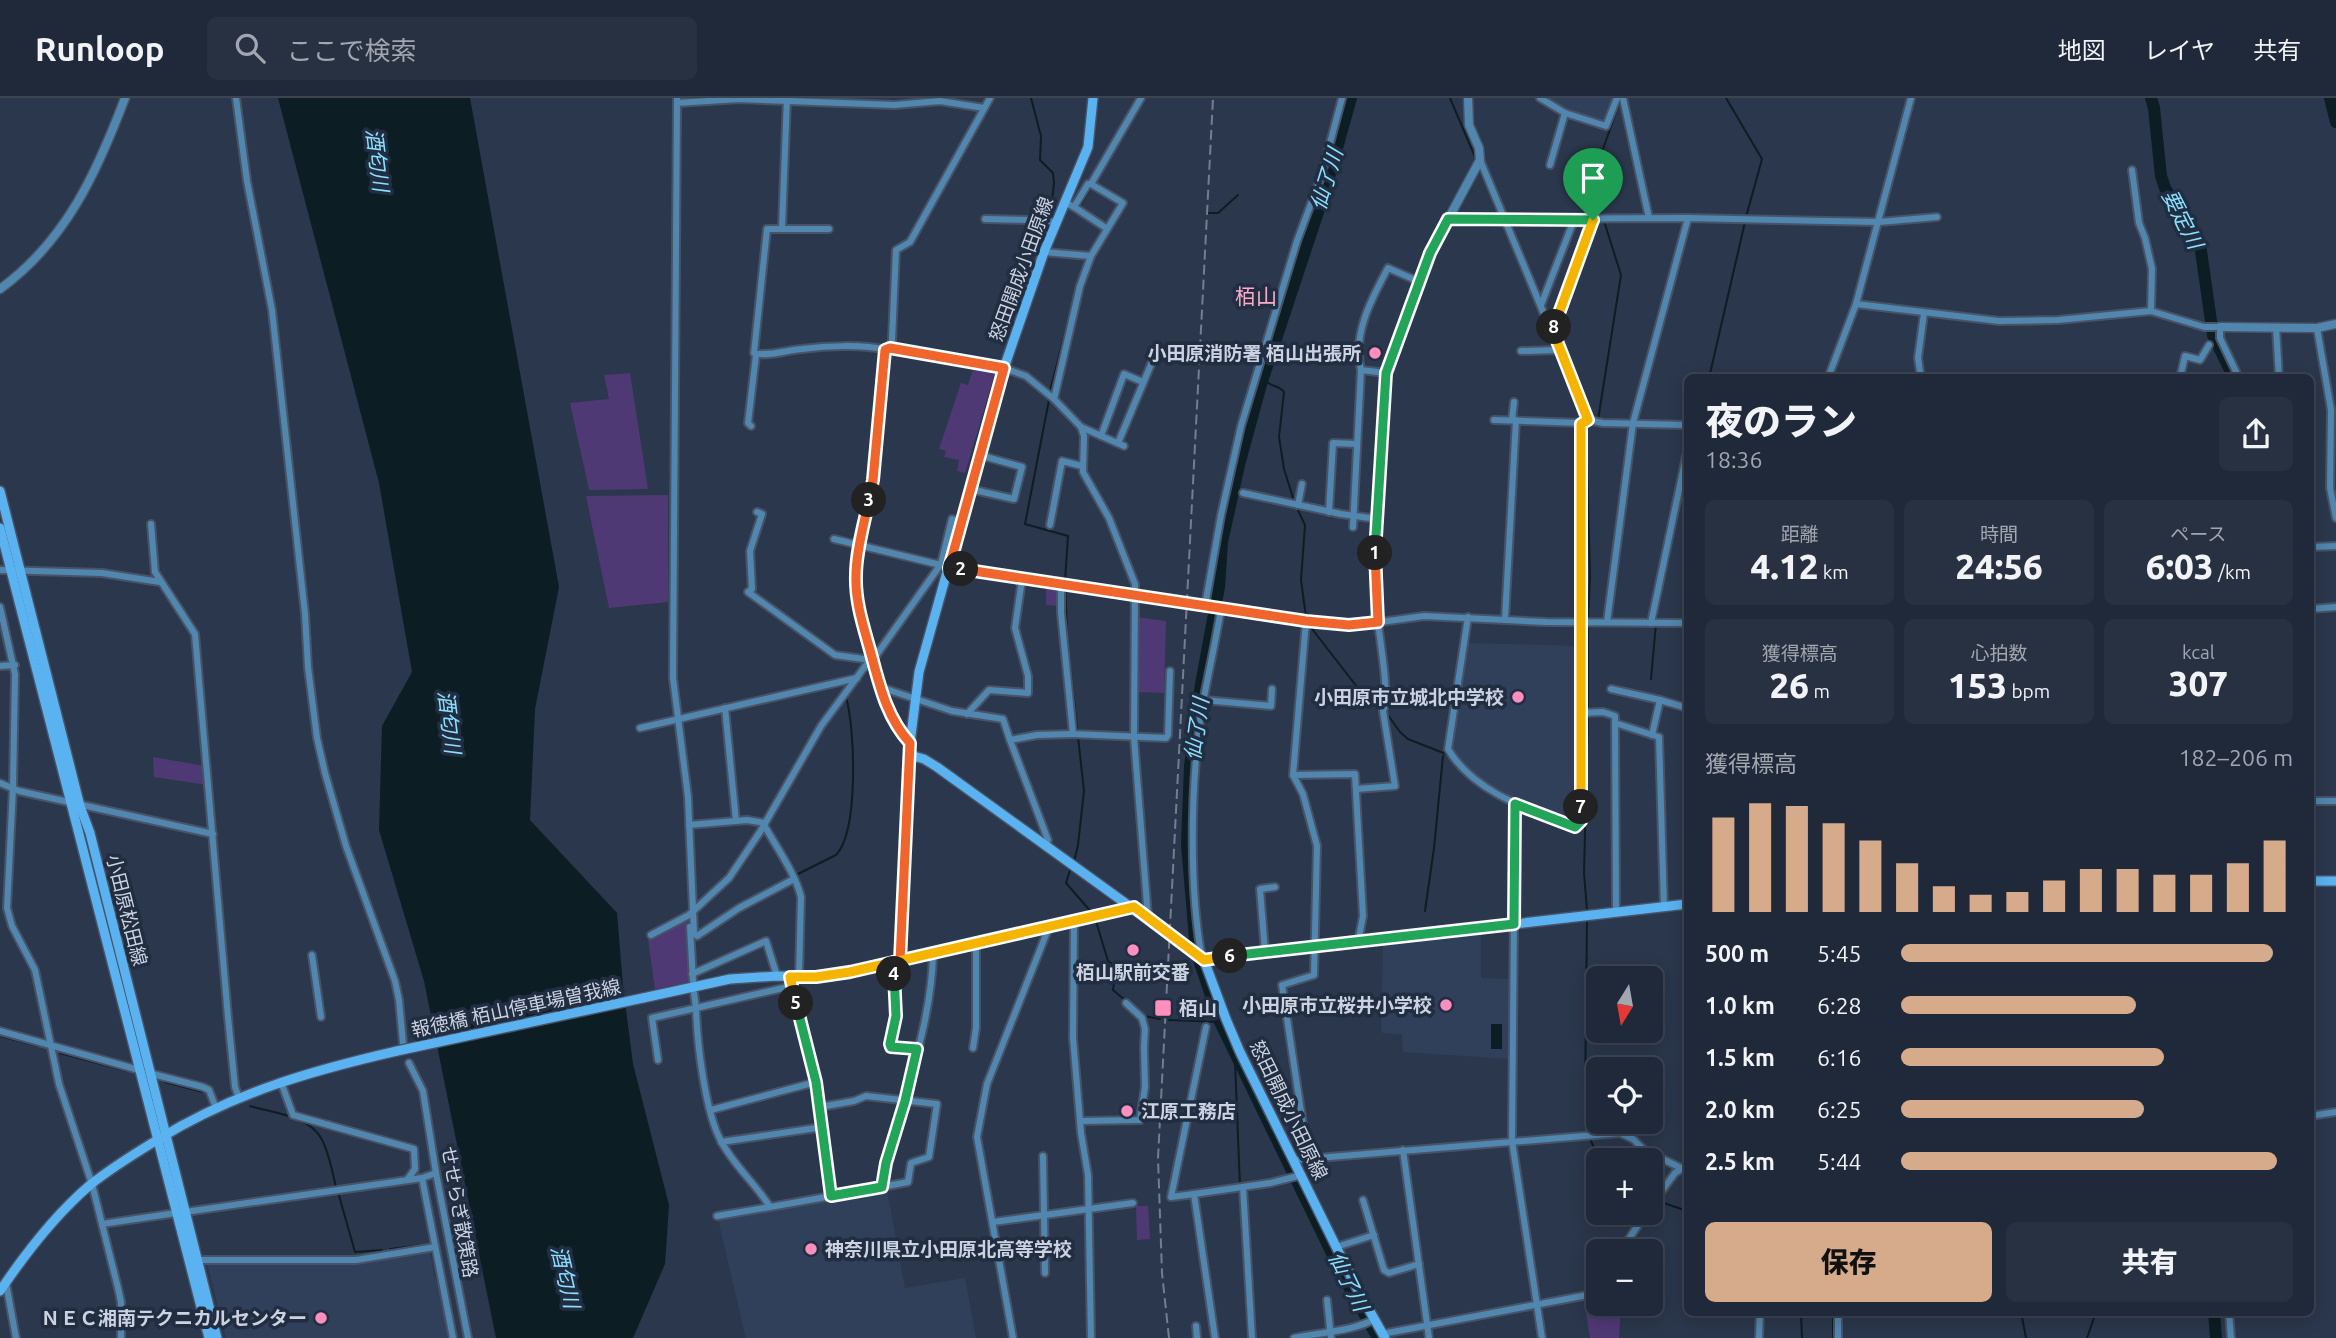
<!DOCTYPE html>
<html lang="ja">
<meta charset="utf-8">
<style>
:root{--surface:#202939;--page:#283141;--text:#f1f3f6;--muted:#a2a6ae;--line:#3d4553;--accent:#d6ab8b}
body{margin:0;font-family:Ubuntu,"Noto Sans JP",sans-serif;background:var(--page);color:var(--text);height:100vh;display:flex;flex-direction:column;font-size:26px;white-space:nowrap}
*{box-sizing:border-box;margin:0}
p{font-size:23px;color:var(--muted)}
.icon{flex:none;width:38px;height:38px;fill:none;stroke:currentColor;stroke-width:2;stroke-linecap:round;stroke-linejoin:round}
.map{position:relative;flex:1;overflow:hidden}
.details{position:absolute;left:1684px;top:276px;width:630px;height:942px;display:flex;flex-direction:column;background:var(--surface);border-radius:10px;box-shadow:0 4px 18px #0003,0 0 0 2px var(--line)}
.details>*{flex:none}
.needle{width:46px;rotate:191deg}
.controls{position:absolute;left:1586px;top:868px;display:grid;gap:14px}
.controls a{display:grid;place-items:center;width:77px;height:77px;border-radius:10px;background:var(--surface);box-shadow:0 4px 18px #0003,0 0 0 2px var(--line);font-size:35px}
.pin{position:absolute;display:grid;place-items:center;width:60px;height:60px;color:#fff;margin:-72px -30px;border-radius:50% 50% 50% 0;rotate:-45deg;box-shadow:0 0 7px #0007}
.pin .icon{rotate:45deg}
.km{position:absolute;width:35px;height:35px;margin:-18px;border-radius:50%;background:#222;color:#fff;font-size:19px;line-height:35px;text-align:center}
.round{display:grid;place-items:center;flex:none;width:74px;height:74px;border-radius:10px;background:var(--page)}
.head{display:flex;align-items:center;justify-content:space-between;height:119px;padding:0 21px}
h1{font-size:38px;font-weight:800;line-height:52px}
.figures{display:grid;grid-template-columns:repeat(3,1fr);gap:10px;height:119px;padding:7px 21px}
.figures div{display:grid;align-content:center;border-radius:10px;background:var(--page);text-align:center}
.figures b{font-size:35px;font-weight:800}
.figures small{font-size:19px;font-weight:400}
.figures p{font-size:19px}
.chart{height:196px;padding:14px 21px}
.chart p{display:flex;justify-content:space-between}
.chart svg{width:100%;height:126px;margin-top:7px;stroke:var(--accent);stroke-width:6}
.button{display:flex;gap:14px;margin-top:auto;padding:14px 21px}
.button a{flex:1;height:80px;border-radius:10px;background:var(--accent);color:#111;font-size:28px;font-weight:800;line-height:80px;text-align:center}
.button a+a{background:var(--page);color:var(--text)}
ul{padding:0 21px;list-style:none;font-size:23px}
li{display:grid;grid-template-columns:112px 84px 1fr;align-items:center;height:52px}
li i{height:18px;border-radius:9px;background:var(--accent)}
header{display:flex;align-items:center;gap:42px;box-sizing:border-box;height:98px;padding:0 35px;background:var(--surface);border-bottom:2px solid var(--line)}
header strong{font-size:33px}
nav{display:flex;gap:38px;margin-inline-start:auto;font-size:24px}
.search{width:490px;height:63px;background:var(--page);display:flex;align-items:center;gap:18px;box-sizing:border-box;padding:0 24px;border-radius:10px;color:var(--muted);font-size:26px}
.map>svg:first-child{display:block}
</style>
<header>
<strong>Runloop</strong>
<div class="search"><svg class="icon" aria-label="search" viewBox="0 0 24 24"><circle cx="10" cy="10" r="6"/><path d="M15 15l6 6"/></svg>ここで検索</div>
<nav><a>地図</a><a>レイヤ</a><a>共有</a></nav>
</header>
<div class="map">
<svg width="2336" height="1240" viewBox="0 0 2336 1240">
<rect width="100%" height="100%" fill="#2b374c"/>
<g fill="#31405a">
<path d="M1545,0H1615L1605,25L1569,14Z"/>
<path d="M1465,545L1579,548L1577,722L1572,726L1509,701L1479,682L1453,656L1451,650Z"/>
<path d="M1481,835V880L1511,881V961L1403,954L1402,936L1383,935L1381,933L1383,847Z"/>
<path d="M884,1091L887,1092L905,1190L965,1180L976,1240H746L718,1121Z"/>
<path d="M427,1153H430L434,1178L438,1186L449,1240H226L207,1164H357Z"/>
</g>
<g fill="#4f3975">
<path d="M974,268L996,272L965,375L957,373L959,362L944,359L946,353L939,351L961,285L968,287Z"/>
<path d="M630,275L648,391L589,392L570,305L609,301L604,277Z"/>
<path d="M668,397V504L609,510L586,398Z"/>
<path d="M1046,486L1060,489V508L1046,507Z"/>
<path d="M1136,519L1166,523L1164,595L1136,594Z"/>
<path d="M153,659L205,668L207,687L154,679Z"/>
<path d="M687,821L690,884L655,891L648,841Z"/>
<path d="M1136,1108H1148L1150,1141L1137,1142Z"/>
<path d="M1598,1200V1206H1621L1619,1240H1590L1584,1202Z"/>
</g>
<g fill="#0c1d23">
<path d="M278,0H470L559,489L535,611L530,722L617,815L623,888L633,966L669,1107L665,1166L633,1240H496L424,883L379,732L382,628L412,574L379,385Z"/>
<rect x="1491" y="926" width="11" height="25"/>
</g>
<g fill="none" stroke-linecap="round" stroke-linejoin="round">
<g stroke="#0c1d23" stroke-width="2">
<path d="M1031,0L1041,38L1040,62L1053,75L1054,85L1050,121"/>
<path d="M1450,0L1476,61"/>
<path d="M1726,0L1762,61L1746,119"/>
<path d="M1479,70L1554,249"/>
<path d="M1080,108L1091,89"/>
<path d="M1208,115H1218L1238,97"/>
<path d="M1602,118L1594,91L1597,68L1620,3"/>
<path d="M1095,119L1106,126V128"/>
<path d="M1556,254L1586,326L1590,478L1588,522"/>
<path d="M1000,267L1049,126"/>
<path d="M1263,280C1270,290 1278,286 1284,294L1279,339L1284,371L1294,403"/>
<path d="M1709,280L1745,124"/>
<path d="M1050,293L1076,193"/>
<path d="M1049,302L1025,426L1068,438L1065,483L1067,539L1084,693L1078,747L1074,764"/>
<path d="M1598,322L1621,177L1604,123"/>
<path d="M1296,408L1305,427L1301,482L1306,519"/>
<path d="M947,455L998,272"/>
<path d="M1309,527L1361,594L1381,609"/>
<path d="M1588,528V613"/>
<path d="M1651,581L1657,514L1677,420"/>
<path d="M1385,613L1400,634L1408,641L1446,656L1463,674"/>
<path d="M1070,772L1066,785L1092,815"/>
<path d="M794,778L836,757C859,733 855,630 846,599L872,567"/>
<path d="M1587,812L1584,775L1588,619"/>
<path d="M1425,813L1434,750L1443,658"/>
<path d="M1095,820L1108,863L1116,868L1113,892L1126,903"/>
<path d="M1587,821L1585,1004L1588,1036"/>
<path d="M1144,918L1160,921"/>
<path d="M1169,922L1220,924"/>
<path d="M0,938L38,948"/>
<path d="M60,955L127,973"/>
<path d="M1237,961L1235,964L1240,1089"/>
<path d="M165,984L203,994"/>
<path d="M250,1008C273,1015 309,1018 321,1040C329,1054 332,1073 336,1089"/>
<path d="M1590,1041L1600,1062"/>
<path d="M338,1094L355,1154L382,1152"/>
<path d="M1658,1103L1687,1113"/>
<path d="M390,1151L424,1147"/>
<path d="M432,1154L439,1184"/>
<path d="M1244,1164L1248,1240"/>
<path d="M1801,1214L1802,1240"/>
<path d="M1833,1214V1240"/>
<path d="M2021,1214L2026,1240"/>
<path d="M2087,1240L2096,1214"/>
</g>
<g stroke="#0c1d23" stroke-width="12">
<path d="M1351,0L1325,93L1262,283L1239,367L1222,444L1219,489L1201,586L1190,668L1187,746L1196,853L1220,924L1343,1178L1378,1240"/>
<path d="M2151,0L2154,10L2161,78L2165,90L2200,146L2213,237L2234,280"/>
<path d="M2330,0L2336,24"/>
<path d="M2214,1214L2216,1240"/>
</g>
<g stroke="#485367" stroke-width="10">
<g id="minor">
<path d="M236,0L247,83L272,212L305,516L308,569L317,640L325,675L346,748L395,883L399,902L403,945"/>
<path d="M677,0V5L739,1L894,7L940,3L984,10"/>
<path d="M990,0L910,144L896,152L892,242L890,250L1004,270L1026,278L1054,301L1081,329L1084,338L1083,374L1109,420L1135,486L1134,640L1148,819"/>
<path d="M1540,0L1565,15L1606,28L1617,0"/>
<path d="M1623,0L1649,120"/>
<path d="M677,5L673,580L688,699L694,835L697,838L739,810L794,781"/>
<path d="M1480,62L1588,322L1603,325L1687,327"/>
<path d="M1550,67L1565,15"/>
<path d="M2132,72L2139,125L2145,140L2152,171L2151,213"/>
<path d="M1064,104L1074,109L1088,86H1091L1141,0"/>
<path d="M1074,109L1106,130"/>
<path d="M985,121L1033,122L1056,124"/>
<path d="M1448,121L1688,120L1879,124L1937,119"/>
<path d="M782,130L787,0"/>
<path d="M829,131H767L754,255C767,259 787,252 802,251C824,248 864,246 885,252L888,250"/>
<path d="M1044,154L1091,158"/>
<path d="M1856,206L1999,223L2058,222L2151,213L2204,229H2220V240L2239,280"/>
<path d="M1541,207L1574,122"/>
<path d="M2276,229L2279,280"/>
<path d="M2317,230L2331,312L2330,390L2336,420"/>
<path d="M1553,233L1593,122"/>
<path d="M885,252L873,382L856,475L859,515L880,589L952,613L1003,621L1010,642"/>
<path d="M1521,253L1560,252"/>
<path d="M1361,272L1386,275"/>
<path d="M1828,280L1856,206L1911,0"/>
<path d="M1921,280L1918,260L1924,215"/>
<path d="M2180,280L2185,258L2200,262L2209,247"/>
<path d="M1054,301L1080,188L1091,158L1123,105L1091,86"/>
<path d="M1494,322L1582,325"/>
<path d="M1512,322L1514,304"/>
<path d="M751,328L748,325L756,257"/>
<path d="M1081,329L1124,348"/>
<path d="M1101,338L1124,276L1143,284"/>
<path d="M1118,345L1155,257"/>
<path d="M970,391L1014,401L1022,369L979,357"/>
<path d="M1243,395L1341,416L1377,421"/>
<path d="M1298,407L1302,386"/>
<path d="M757,414L762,416L750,453L752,491L748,494L835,557L871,562"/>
<path d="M1329,414L1333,345L1357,346"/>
<path d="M151,426L155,474L195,536L228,919L235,989L239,1000"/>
<path d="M1050,427L1062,363L1082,368"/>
<path d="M1353,429L1361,272C1352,236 1372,200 1388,170L1420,184"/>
<path d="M834,441L949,469L1333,526L1359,527L1424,518L1546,524L1687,525"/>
<path d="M2310,442L2311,449L2336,448"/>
<path d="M0,472L102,475L160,484"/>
<path d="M1061,488V515L1073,636L1166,640L1168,637L1170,573"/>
<path d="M1205,508L1221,417L1241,328L1297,143L1321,79L1342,0"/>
<path d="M0,509L15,576L13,690L7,810L12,828L35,872L59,986L92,1086L118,1190L121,1204V1240"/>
<path d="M2310,511L2336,509"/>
<path d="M1468,519L1448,651C1474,695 1531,712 1575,729L1581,723V326"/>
<path d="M1505,521L1516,322"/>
<path d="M1306,523L1293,677L1303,696L1317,748L1314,877L1282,887L1308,1060"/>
<path d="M1607,524L1633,325L1688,120"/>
<path d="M1651,525L1687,354"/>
<path d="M0,568L15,567"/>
<path d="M880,589L893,623L910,645"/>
<path d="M1611,591L1660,602L1652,637"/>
<path d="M1204,602L1271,608L1272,591"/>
<path d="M1660,602L1687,610"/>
<path d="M725,610L736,723"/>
<path d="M1581,615L1603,614L1615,618L1616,814"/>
<path d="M967,616L989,592L1028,595V578L1015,530L1022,481"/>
<path d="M1615,625L1659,639L1664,809"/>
<path d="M640,630L857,580"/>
<path d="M1293,677L1355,676L1363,818L1358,844"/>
<path d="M0,685L19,693L213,736"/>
<path d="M1356,691L1395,688L1383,613C1390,597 1380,544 1378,524"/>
<path d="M2310,703H2336"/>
<path d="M1515,706L1512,1043L1542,1240"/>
<path d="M689,727L747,722L765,725"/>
<path d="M764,727C776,748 796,777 801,799L799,878"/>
<path d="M1046,746L1048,742L1010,642L1037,637L1073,636"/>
<path d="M1074,823L1073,940L1081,1035L1088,1077L1091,1240"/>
<path d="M690,829L693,883"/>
<path d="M651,837L689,817L729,780L760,734L821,628L869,563L875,559L941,466L952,421L961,424"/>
<path d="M1265,854L1260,791L1275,789"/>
<path d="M312,857L321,919"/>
<path d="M1202,860C1189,790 1191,693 1200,622C1206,585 1215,548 1221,511"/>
<path d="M894,864L896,918L890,946L891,949L917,951"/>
<path d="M692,876L766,843L777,878"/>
<path d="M792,888L696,910C697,944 705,1014 721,1043C734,1068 756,1086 770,1109L882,1089C885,1060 896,1033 904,1005C917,957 932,906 933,856"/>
<path d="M0,933L139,972"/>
<path d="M973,950L976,930V846"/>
<path d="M658,962L652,920L696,910L694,895"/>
<path d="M409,965L423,993L436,1075L468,1240"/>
<path d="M149,975L203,989L209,992L216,1010"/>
<path d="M281,984L293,1017L414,1051L415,1071L407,1082"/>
<path d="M820,1009L854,1003L866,998L937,1006L929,1059L911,1065L908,1084L882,1089"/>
<path d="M711,1012L816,984"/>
<path d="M2310,1018L2336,1014"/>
<path d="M1080,1023L1140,1022L1145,989L1144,949L1145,931L1142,920L1126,905"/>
<path d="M721,1044L823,1029"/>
<path d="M1403,1052L1429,1240"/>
<path d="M1043,1058L1045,1175"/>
<path d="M1293,1062L1620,1035L1633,1041L1644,1052L1681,1070"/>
<path d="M422,1080L453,1240"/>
<path d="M1243,1089L1252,1240"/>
<path d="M1194,1096L1171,1099L1206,929"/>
<path d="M1363,1102L1384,1172L1389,1175L1419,1166"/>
<path d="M1650,1109L1675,1075L1687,1067"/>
<path d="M185,1114L422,1080L436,1075"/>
<path d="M717,1118L770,1109"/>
<path d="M993,1124L1133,1105"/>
<path d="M102,1126L176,1115"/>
<path d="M1336,1149L1374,1137"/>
<path d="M1621,1153L1646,1115"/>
<path d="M197,1162H356L435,1149"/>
<path d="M6,1185L16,1240"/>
<path d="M1327,1202L1331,1240"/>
<path d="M1838,1214V1240"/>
<path d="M2229,1214L2231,1240"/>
<path d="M1196,1228L1197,1240"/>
<path d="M1382,1236L1598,1195"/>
<path d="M1013,1240L977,1039L987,986L1049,829"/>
<path d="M1215,1240L1194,1096L1270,1085L1302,1077"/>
<path d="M1294,1240C1320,1234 1351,1234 1375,1221"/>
<path d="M1759,1240L1760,1214"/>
</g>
</g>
<g stroke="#485367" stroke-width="11">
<g id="tertiary">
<path d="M0,191C66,143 97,74 125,0"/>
<path d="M2220,229L2317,230L2336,226"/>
<path d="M1378,524L1375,467L1386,275L1430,155L1480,62L1479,50L1469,27L1468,0"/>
<path d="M900,863L1134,809"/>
<path d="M790,879L816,984L830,1098"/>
</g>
</g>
<g stroke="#485367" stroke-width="12">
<g id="secondary">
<path d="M0,393L80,708L90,735L217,1240"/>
<path d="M0,430L209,1240"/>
<path d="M910,657L924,661L937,669L1204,862L1226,921L1240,954L1354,1185L1385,1240"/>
<path d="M2310,783H2336"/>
<path d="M1204,862L1687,806"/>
<path d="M643,900L730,881L777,878L816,879L900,863L910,645L919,574L1004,270L1044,154L1088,49L1093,0"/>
<path d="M0,1193C25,1156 56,1116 90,1087C111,1070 134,1056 157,1042C233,995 310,973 397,953"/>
</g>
</g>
<use href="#minor" stroke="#5186ae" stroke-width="6"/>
<use href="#tertiary" stroke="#5186ae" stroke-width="8"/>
<use href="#secondary" stroke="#5ab2f1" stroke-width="9"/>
<path stroke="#747e8f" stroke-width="2" stroke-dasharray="10 5" stroke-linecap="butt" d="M1169,1240L1162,1175L1158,1060L1213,0"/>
<g stroke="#485367" stroke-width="12" stroke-linecap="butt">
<path id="secondary-bridge" d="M397,953L643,900"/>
</g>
<use href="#secondary-bridge" stroke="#5ab2f1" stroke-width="9"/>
</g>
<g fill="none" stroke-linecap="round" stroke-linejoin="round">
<g stroke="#fff" stroke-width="14">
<path id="split-1" d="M1375,455L1386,275L1430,155L1448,121L1593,122"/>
</g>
<g stroke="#fff" stroke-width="14">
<path id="split-2" d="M961,471L1306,523L1349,527L1378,524L1375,455"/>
</g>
<g stroke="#fff" stroke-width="14">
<path id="split-3" d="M869,402L873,382L885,252L890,250L1004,270L949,470L961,471"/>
</g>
<g stroke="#fff" stroke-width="14">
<path id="split-4" d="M869,402C864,426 856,453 856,477C855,503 863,527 870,552C879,585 886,619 910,645L900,863L894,864V876"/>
</g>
<g stroke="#fff" stroke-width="14">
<path id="split-5" d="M796,905L816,984L831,1098L882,1089L886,1065L905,1003L917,951L891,949L890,946L896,918L894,876"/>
</g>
<g stroke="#fff" stroke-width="14">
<path id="split-6" d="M796,905L790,879H816L850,874L1134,809L1204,862L1230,858"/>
</g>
<g stroke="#fff" stroke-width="14">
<path id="split-7" d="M1230,858L1514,826L1515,706L1575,729L1581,723V709"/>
</g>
<g stroke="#fff" stroke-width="14">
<path id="split-8" d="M1554,229L1553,233L1588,322L1581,326V709"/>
</g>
<g stroke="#fff" stroke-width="14">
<path id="split-9" d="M1554,229L1593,122"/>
</g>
<use href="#split-1" stroke="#22a559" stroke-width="9"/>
<use href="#split-2" stroke="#f0652b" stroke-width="9"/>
<use href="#split-3" stroke="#f0652b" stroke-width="9"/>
<use href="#split-4" stroke="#f0652b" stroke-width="9"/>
<use href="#split-5" stroke="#22a559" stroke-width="9"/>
<use href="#split-6" stroke="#f5b400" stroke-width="9"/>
<use href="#split-7" stroke="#22a559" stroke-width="9"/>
<use href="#split-8" stroke="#f5b400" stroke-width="9"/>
<use href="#split-9" stroke="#f5b400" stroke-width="9"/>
</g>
<g fill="#fe8ebd" stroke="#212d41" stroke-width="2.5">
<circle cx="1375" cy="255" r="7"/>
<circle cx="1518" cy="599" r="7"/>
<circle cx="1133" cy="852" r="7"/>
<circle cx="1446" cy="907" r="7"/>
<rect x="1154" y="901" width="18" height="18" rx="3.5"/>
<circle cx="1127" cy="1013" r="7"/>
<circle cx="811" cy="1151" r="7"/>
<circle cx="321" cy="1220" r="7"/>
</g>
<g text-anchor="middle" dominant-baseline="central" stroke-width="7" stroke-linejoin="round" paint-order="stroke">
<g font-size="19" fill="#cbd2e0" stroke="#212d41">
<text transform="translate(1021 171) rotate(-70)">怒田開成小田原線</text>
<text transform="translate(127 812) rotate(76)">小田原松田線</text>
<text transform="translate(516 910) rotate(-12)">報徳橋 栢山停車場曽我線</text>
<text transform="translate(1289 1012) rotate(64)">怒田開成小田原線</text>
<text transform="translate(460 1114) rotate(80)">せせらぎ散策路</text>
</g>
<g font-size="19" font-weight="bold" fill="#cbd2e0" stroke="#212d41" text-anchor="end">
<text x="1361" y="255">小田原消防署 栢山出張所</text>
<text x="1504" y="599">小田原市立城北中学校</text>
<text x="1133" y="874" text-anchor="middle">栢山駅前交番</text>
<text x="1432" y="907">小田原市立桜井小学校</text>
<text x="1179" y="910" text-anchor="start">栢山</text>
<text x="1141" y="1013" text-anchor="start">江原工務店</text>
<text x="825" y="1151" text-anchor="start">神奈川県立小田原北高等学校</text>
<text x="307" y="1220">ＮＥＣ湘南テクニカルセンター</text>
</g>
<g font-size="21" font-style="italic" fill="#8be0ff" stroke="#212d41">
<text transform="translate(378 62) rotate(83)">酒匂川</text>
<text transform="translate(1326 81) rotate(-73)">仙了川</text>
<text transform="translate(2183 121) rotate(63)">要定川</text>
<text transform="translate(450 624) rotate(83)">酒匂川</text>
<text transform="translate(1196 631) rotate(-82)">仙了川</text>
<text transform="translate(566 1179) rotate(77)">酒匂川</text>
<text transform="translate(1349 1183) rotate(64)">仙了川</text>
</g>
<g font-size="21" fill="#fbacca" stroke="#212d41">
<text x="1256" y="198">栢山</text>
</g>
</g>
</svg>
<div class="controls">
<a><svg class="needle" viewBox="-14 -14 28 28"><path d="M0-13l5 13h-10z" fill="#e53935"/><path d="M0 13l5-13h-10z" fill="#a2a6ae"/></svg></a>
<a><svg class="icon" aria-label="locate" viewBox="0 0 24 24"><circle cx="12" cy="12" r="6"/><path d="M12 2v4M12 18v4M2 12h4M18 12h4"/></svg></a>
<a>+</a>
<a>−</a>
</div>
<div class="pin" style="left:1593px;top:122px;background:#1e9e55"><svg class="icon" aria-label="arrive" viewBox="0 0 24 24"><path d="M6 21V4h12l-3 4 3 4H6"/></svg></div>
<b class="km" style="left:1375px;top:455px">1</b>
<b class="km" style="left:961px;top:471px">2</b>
<b class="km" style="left:869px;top:402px">3</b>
<b class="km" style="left:894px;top:876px">4</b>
<b class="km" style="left:796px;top:905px">5</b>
<b class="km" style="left:1230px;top:858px">6</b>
<b class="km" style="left:1581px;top:709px">7</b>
<b class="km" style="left:1554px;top:229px">8</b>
<section class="details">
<div class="head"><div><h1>夜のラン</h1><p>18:36</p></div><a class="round"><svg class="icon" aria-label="share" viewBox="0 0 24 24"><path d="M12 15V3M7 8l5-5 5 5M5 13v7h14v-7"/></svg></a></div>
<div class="figures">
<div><p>距離</p><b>4.12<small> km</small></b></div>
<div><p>時間</p><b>24:56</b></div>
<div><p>ペース</p><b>6:03<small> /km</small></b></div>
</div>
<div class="figures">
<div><p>獲得標高</p><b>26<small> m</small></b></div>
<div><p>心拍数</p><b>153<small> bpm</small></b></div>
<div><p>kcal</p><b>307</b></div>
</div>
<div class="chart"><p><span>獲得標高</span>182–206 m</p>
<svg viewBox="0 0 160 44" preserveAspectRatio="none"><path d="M5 44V11M15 44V6M25 44V7M35 44V13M45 44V19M55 44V27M65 44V35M75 44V38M85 44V37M95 44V33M105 44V29M115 44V29M125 44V31M135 44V31M145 44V27M155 44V19"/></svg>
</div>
<ul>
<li><b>500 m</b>5:45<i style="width:95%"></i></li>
<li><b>1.0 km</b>6:28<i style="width:60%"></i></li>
<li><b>1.5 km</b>6:16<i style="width:67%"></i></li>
<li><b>2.0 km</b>6:25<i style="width:62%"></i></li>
<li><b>2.5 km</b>5:44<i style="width:96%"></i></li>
</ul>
<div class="button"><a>保存</a><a>共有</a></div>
</section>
</div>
